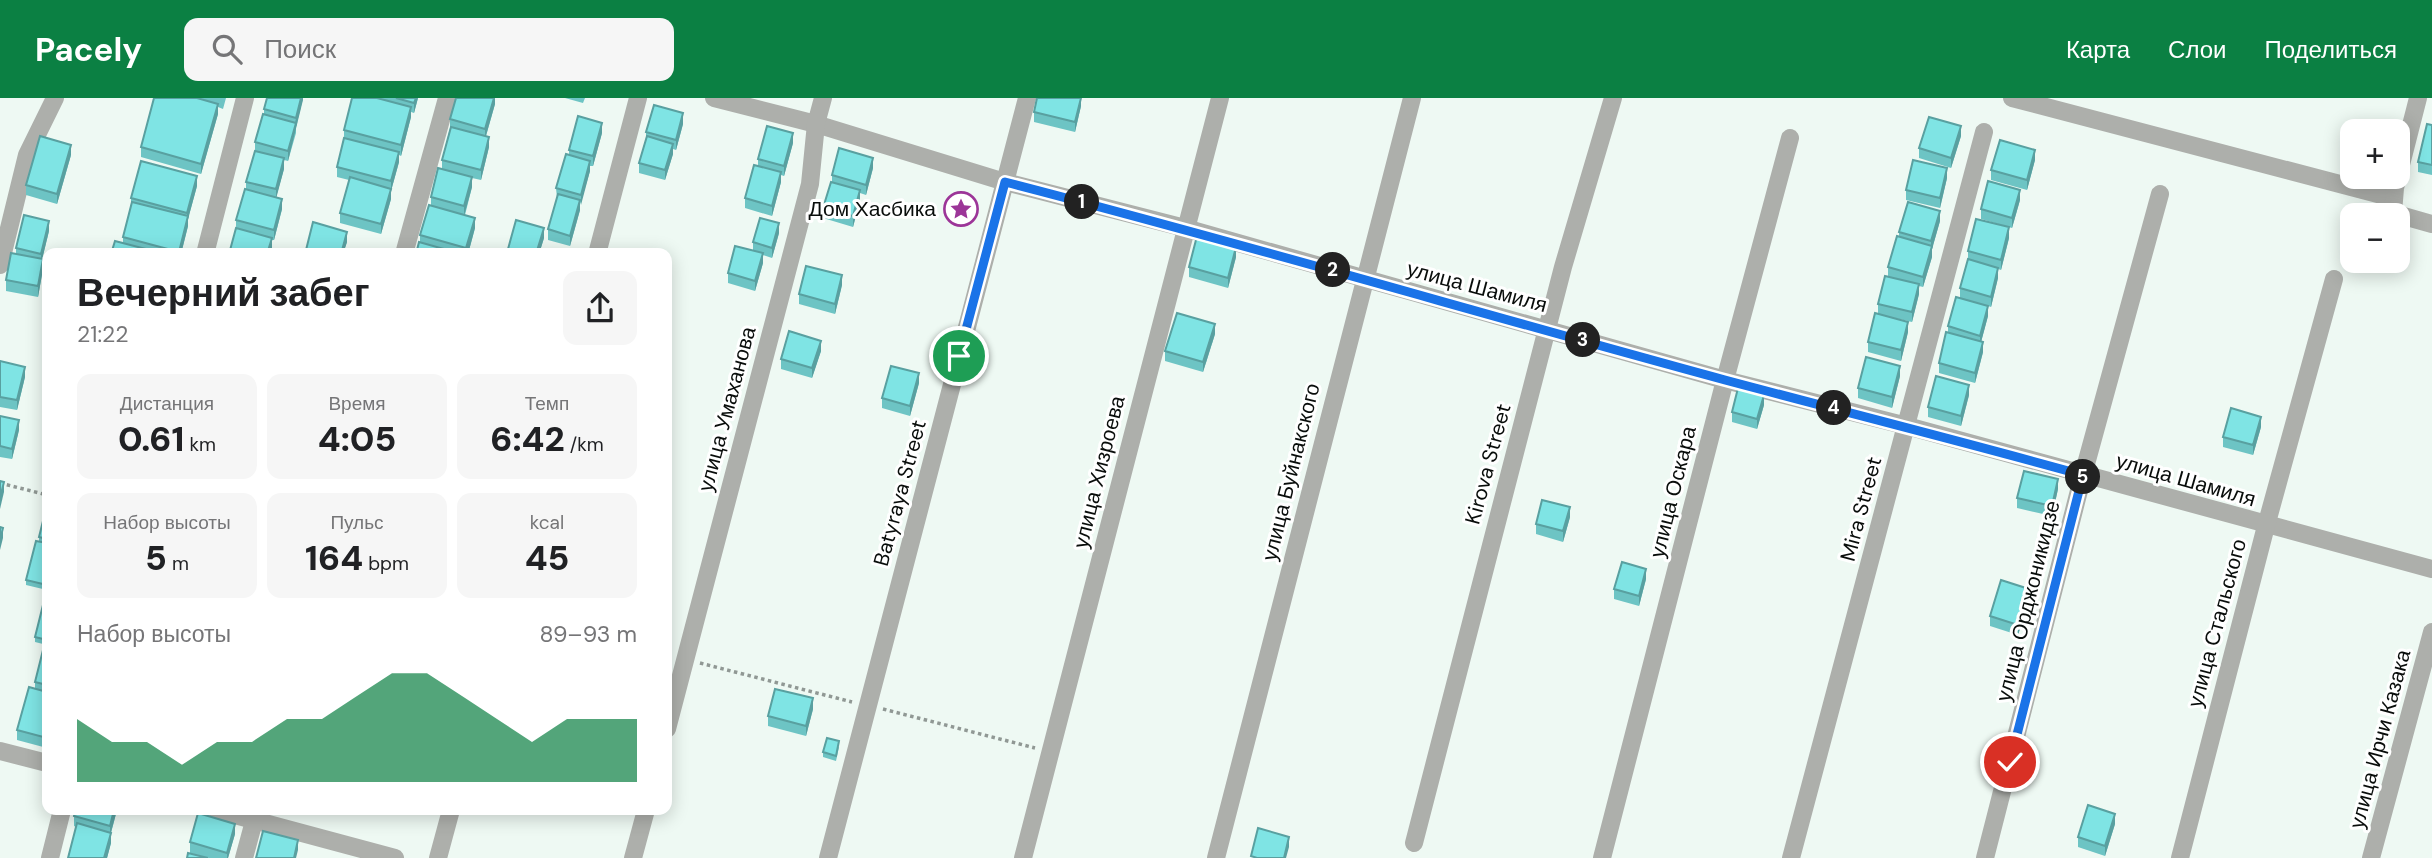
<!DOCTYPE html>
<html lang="ru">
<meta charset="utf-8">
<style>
:root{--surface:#fff;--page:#f6f6f6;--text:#202124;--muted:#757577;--accent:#0b8043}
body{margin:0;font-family:"DM Sans",sans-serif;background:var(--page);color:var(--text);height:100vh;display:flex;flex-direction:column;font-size:26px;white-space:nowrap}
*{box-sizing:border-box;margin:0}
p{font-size:23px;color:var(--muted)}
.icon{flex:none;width:38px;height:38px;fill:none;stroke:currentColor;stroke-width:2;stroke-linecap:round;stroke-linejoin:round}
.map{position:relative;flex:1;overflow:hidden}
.drawer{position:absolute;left:42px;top:150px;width:630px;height:567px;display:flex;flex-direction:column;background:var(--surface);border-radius:14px;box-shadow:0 4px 18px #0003}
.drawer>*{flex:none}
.tools{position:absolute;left:2340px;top:21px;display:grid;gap:14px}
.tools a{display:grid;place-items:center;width:70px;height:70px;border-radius:14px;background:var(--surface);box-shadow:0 4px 18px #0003;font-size:35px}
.pin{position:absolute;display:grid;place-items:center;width:60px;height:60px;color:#fff;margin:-30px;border:4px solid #fff;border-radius:50%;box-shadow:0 2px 7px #0007}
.km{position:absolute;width:35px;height:35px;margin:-18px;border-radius:50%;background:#222;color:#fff;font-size:19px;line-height:35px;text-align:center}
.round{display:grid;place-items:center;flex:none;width:74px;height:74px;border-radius:14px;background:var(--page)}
.headline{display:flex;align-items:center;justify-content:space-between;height:119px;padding:0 35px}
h1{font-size:38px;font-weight:800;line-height:52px}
.stats{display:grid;grid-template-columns:repeat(3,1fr);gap:10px;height:119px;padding:7px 35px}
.stats div{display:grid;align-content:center;border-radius:14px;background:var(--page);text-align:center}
.stats b{font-size:35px;font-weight:800}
.stats small{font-size:19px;font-weight:400}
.stats p{font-size:19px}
.chart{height:196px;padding:14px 35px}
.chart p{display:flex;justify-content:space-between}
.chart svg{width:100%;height:126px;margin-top:7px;fill:var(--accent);opacity:.7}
header{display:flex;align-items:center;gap:42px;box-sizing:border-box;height:98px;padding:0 35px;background:var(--accent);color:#fff}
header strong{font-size:33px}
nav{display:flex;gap:38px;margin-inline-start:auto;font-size:24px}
.search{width:490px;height:63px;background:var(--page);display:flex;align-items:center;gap:18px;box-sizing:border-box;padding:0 24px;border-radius:14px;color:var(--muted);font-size:26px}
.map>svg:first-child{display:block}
</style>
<header>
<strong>Pacely</strong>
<div class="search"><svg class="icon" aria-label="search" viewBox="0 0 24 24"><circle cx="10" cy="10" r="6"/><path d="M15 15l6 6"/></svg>Поиск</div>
<nav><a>Карта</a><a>Слои</a><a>Поделиться</a></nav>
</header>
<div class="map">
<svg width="2432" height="760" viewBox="0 0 2432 760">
<rect width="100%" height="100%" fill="#eef9f3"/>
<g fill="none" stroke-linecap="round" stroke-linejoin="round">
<g stroke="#909894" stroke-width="3.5" stroke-dasharray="3.5 3.5" stroke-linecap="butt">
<path d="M0,385L47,397"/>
<path d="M700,565L852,604"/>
<path d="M883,611L1035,650"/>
</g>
<g stroke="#adafab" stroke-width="18">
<path d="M714,0L816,26L1005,84L1185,130L1725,282L1907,328L2432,471"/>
<path d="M2012,0L2393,100"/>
<path d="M2418,0L2395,90L2393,115L2432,126"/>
<path d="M205,156L245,0"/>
<path d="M404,156L447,0"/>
<path d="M597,156L638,0"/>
<path d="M0,167L27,57L55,0"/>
<path d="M667,631L810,86L816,26L823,0"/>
<path d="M0,653L47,665"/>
<path d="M216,712L395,760"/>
<path d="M1414,745L1563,169L1613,0"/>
<path d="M50,760L62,712"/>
<path d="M244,760L257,712"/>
<path d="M438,760L451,712"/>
<path d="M633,760L646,712"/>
<path d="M828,760L1027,0"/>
<path d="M1023,760L1220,0"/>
<path d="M1216,760L1412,0"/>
<path d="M1602,760L1725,282L1790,40"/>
<path d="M1791,760L1984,34"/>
<path d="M1985,760L2083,377L2160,96"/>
<path d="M2180,760L2266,428L2334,181"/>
<path d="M2371,760L2432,534"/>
</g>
</g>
<g fill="#6dc4c4">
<path d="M154,0H226L223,11L218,9V16L201,76L141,59V49Z"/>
<path d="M303,0L296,29V35L288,63L284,62V71L276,99L282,111L274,142H272V150L270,156H229L236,130V122L246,91V84L255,53V44L264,16V11Z"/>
<path d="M352,0H418L414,15L411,14V19L401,58L399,57V64L391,93V101L381,136L340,125V115L349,82L337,79V69L344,41V32Z"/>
<path d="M495,0V6L486,38L489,49L481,82L472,80V89L465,117L475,130L468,156H416L420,144V137L431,107V99L442,71V62L450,30V21Z"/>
<path d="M565,0H585L583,5Z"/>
<path d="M1081,8L1075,34L1034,24V14Z"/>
<path d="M683,26L676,52L673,51V56L665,82L639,75V65L646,40V34Z"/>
<path d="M2432,27V77L2418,74V64Z"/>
<path d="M602,35L593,68H590V73L580,107V112L570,148L548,142V131L557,100L556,90L569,57V52Z"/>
<path d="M1961,38L1951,70L1919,60V50Z"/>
<path d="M793,45L784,78L781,77V84L772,118L745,110V100L758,68V61Z"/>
<path d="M71,57L57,106L26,97V87Z"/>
<path d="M2035,62L2027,92L1991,82V72Z"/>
<path d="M873,70L866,97L860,95V102L853,129L823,120V110L832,84V77Z"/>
<path d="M1947,80L1940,110L1906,102V92Z"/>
<path d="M197,88L188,121V128L181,156H111L123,145V139L131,106V100Z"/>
<path d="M2020,102L2012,130L1981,121V111Z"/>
<path d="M1940,123L1932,151V159L1923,189L1919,188V196L1912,224L1886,218L1908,234L1901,263L1868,254V244L1878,216V206L1888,179V169L1899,139V134Z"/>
<path d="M49,133L42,161L43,171L38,199L6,193V182L16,156V150Z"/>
<path d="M779,135L772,160L763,157V165L755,193L728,185V175L753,153V144Z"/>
<path d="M544,140L539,156H508V151Z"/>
<path d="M2009,140L2001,172L1998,171V180L1991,209L1988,208V218L1981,244L1983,254L1975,285L1939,275V265L1948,235V228L1960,200V190L1968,164V153Z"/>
<path d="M347,144L343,156H306V152Z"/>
<path d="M1236,159L1228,190L1189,179V169Z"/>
<path d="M842,187L835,216L799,206V196Z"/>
<path d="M1215,236L1203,274L1165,263V253Z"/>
<path d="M821,253L812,280L781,271V261Z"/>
<path d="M0,263L25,279L17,312L0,309Z"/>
<path d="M1900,278L1892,310L1858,300V290Z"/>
<path d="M919,285L910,318L882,310V300Z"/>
<path d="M1969,297L1961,328L1928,319V309Z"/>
<path d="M1764,307L1757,331L1732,324V314Z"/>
<path d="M0,318L19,332L12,361L0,359Z"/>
<path d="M2261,329L2253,357L2223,349V339Z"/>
<path d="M2058,391L2052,418L2017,410V400Z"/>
<path d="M47,407V547L35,544V539L47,492L26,487V482L39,443V439Z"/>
<path d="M1570,419L1563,444L1536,436V426Z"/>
<path d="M1646,481L1639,508L1614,501V491Z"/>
<path d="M2029,501L2018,537L1990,528V518Z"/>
<path d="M47,549V650L17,642V632L35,591V584Z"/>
<path d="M813,611L806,638L768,628V618Z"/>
<path d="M839,649L836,663L823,659V654Z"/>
<path d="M75,712H117L111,735V745L107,760H68L76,729L74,728V718Z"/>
<path d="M2115,726L2105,758L2078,749V739Z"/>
<path d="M235,736L228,760H209L190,755V744Z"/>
</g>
<g fill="#59a0a0">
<path d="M301,0H303V2L288,63V53Z"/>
<path d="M416,0H418L414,15V5Z"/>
<path d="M494,0H495V6L485,41V31Z"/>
<path d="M1081,0V8L1075,34V24Z"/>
<path d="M218,6V16L201,76V66Z"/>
<path d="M411,9V19L401,58V47Z"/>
<path d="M683,15V26L676,52V42Z"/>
<path d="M602,25V35L593,68V58Z"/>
<path d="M1961,28V38L1951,70V60Z"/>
<path d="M793,35V45L784,78V68Z"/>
<path d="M489,39V49L481,82V72Z"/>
<path d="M673,46V56L665,82V72Z"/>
<path d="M71,47V57L57,106V96Z"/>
<path d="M2035,52V62L2027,92V82Z"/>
<path d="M399,54V64L391,93V83Z"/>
<path d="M284,60V71L276,101V91Z"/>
<path d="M873,60V70L866,97V87Z"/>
<path d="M590,63V73L581,107V97Z"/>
<path d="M1947,70V80L1940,110V100Z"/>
<path d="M781,74V84L772,118V108Z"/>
<path d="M197,78V88L188,121V128L181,156H179L187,122V115Z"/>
<path d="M472,79V89L464,118V108Z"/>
<path d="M391,91V101L381,136V126Z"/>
<path d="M860,92V102L853,129V118Z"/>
<path d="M2020,92V102L2012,130V120Z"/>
<path d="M282,101V111L274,142V132Z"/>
<path d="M580,102V112L570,148V138Z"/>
<path d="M1940,113V123L1932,151V159L1923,189V179L1931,151V143Z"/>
<path d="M475,120V130L468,156H466V150Z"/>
<path d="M49,123V133L41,166V156Z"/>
<path d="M779,125V135L772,160V150Z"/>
<path d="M2009,129V140L2001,172V162Z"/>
<path d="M544,130V140L539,156H536Z"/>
<path d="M347,134V144L343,156H341Z"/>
<path d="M272,140V150L270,156H267Z"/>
<path d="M1236,149V159L1228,190V180Z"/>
<path d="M763,155V165L755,193V183Z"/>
<path d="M43,161V171L38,199V188Z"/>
<path d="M1998,170V180L1991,209V199Z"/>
<path d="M842,177V187L835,216V206Z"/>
<path d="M1919,186V196L1912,224V214Z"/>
<path d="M1988,208V218L1980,248V238Z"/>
<path d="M1908,224V234L1901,263V252Z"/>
<path d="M1215,226V236L1203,274V264Z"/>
<path d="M821,243V253L812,280V270Z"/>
<path d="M1983,244V254L1975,285V275Z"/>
<path d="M1900,268V278L1892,310V299Z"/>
<path d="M25,269V279L17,312V302Z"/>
<path d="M919,275V285L910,318V308Z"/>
<path d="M1969,287V297L1961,328V318Z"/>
<path d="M1764,297V307L1757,331V321Z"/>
<path d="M2261,319V329L2253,357V347Z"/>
<path d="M19,322V332L12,361V351Z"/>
<path d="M2058,381V391L2052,418V408Z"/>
<path d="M4,384V394L0,411V400Z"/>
<path d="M1570,409V419L1563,444V433Z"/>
<path d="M3,430V440L0,452V442Z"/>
<path d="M1646,471V481L1639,508V498Z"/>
<path d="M2029,491V501L2018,537V527Z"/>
<path d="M813,600V611L806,638V628Z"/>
<path d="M114,712H117L110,738V728Z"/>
<path d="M2115,716V726L2105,758V748Z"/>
<path d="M235,726V736L228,760H227V755Z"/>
<path d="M111,735V745L107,760H104Z"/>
<path d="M1289,739V749L1286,760H1284Z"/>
<path d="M298,742V752L296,760H294Z"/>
</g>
<g fill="#7fe4e4" stroke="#59a0a0" stroke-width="2">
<path d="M154,0H197L218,6L201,66L141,49Z"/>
<path d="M267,0H301L296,20L264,11Z"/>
<path d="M352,0H377L411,9L401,47L344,32Z"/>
<path d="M396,0H416L414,5Z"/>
<path d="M456,0H494L485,31L450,21Z"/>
<path d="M1037,0H1081L1075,24L1034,14Z"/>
<path d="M654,7L683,15L676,42L646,34Z"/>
<path d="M263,16L296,25L288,53L255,44Z"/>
<path d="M578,18L602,25L593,58L569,52Z"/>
<path d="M1929,19L1961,28L1951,60L1919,50Z"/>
<path d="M2427,26L2432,27V67L2418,64Z"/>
<path d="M767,28L793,35L784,68L758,61Z"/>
<path d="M451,29L489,39L481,72L442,62Z"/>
<path d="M40,38L71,47L57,96L26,87Z"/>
<path d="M647,38L673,46L665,72L639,65Z"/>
<path d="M344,40L399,54L391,83L337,69Z"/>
<path d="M2000,42L2035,52L2027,82L1991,72Z"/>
<path d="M839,50L873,60L866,87L832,77Z"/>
<path d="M255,53L284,60L276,91L246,84Z"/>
<path d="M566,56L590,63L581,97L556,90Z"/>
<path d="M1913,62L1947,70L1940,100L1906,92Z"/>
<path d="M141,63L197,78L187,115L131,100Z"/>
<path d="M754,67L781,74L772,108L745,100Z"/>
<path d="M438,70L472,79L464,108L431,99Z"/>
<path d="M350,79L391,91L381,126L340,115Z"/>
<path d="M1988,83L2020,92L2012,120L1981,111Z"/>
<path d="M831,84L860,92L853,118L823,110Z"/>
<path d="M245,91L282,101L274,132L236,122Z"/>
<path d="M558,96L580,102L570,138L548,131Z"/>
<path d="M132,104L188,118L179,154L123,139Z"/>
<path d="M1908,104L1940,113L1931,143L1899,134Z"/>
<path d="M429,107L475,120L466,150L420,137Z"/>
<path d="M24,117L49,123L41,156L16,150Z"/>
<path d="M760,120L779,125L772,150L753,144Z"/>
<path d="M1976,121L2009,129L2001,162L1968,153Z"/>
<path d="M516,122L544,130L536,156H523L508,151Z"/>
<path d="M313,124L347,134L341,156H320L306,152Z"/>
<path d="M236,130L272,140L267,156H229Z"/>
<path d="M1197,138L1236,149L1228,180L1189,169Z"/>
<path d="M1897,138L1932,148L1923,179L1888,169Z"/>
<path d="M115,143L165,156H111Z"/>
<path d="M419,144L451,153V156H416Z"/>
<path d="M735,148L763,155L755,183L728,175Z"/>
<path d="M11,155L43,161L38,188L6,182Z"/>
<path d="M1968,161L1998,170L1991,199L1960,190Z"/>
<path d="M806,168L842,177L835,206L799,196Z"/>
<path d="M1885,178L1919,186L1912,214L1878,206Z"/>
<path d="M1956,199L1988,208L1980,238L1948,228Z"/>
<path d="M1177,215L1215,226L1203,264L1165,253Z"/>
<path d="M1875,215L1908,224L1901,252L1868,244Z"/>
<path d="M789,233L821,243L812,270L781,261Z"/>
<path d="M1946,234L1983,244L1975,275L1939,265Z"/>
<path d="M1866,259L1900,268L1892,299L1858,290Z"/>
<path d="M0,263L25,269L17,302L0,299Z"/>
<path d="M891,268L919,275L910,308L882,300Z"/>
<path d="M1936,278L1969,287L1961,318L1928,309Z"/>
<path d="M1738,290L1764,297L1757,321L1732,314Z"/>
<path d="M2231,310L2261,319L2253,347L2223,339Z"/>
<path d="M0,318L19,322L12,351L0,348Z"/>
<path d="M2024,373L2058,381L2052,408L2017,400Z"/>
<path d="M0,383L4,384L0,400Z"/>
<path d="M1542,402L1570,409L1563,433L1536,426Z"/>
<path d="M47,407V441L39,439Z"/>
<path d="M0,429L3,430L0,442Z"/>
<path d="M36,443L47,445V487L26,482Z"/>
<path d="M1622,464L1646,471L1639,498L1614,491Z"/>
<path d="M2001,482L2029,491L2018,527L1990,518Z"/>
<path d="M47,491V542L35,539Z"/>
<path d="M44,548L47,549V587L35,584Z"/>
<path d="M29,589L47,594V640L17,632Z"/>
<path d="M775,591L813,600L806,628L768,618Z"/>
<path d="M827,640L839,643L836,658L823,654Z"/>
<path d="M2088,707L2115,716L2105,748L2078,739Z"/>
<path d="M75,712H114L110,728L74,718Z"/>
<path d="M198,715L235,726L227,755L190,744Z"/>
<path d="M77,725L111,735L104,760H68Z"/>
<path d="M1258,730L1289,739L1284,760H1257L1251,758Z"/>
<path d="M263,733L298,742L294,760H256Z"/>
<path d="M188,755L208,760H187Z"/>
</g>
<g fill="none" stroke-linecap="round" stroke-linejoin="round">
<g stroke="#fff" stroke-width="14">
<path id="route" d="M959,258L1005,84C1246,146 1485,217 1725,282C1845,314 1964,344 2083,377L2010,664"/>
</g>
<use href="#route" stroke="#1a73e8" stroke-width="9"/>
</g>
<defs>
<g id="sight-ring" transform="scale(1.75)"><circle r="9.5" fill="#fff" stroke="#9c3598" stroke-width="1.5"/><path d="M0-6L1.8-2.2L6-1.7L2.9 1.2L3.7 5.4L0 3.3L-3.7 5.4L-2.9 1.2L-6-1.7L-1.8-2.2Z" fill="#9c3598"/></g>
</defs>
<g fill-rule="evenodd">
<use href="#sight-ring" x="961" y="111"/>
</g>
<g text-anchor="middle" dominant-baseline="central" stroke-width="6" stroke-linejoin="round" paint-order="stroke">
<g font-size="21" fill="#090d0b" stroke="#fff" text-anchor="end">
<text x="936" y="111">Дом Хасбика</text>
</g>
<g font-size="21" fill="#090d0b" stroke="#fff">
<text transform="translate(1477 189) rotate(15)">улица Шамиля</text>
<text transform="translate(727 311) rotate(-75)">улица Умаханова</text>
<text transform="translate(1488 366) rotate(-75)">Kirova Street</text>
<text transform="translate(1099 374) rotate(-76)">улица Хизроева</text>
<text transform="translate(1291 374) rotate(-76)">улица Буйнакского</text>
<text transform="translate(2186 382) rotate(16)">улица Шамиля</text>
<text transform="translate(1673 394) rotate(-76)">улица Оскара</text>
<text transform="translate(900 395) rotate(-75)">Batyraya Street</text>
<text transform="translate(1861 411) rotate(-75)">Mira Street</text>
<text transform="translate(2028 503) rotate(-76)">улица Орджоникидзе</text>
<text transform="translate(2217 525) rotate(-75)">улица Стальского</text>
<text transform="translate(2380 641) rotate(-75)">улица Ирчи Казака</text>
</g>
</g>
</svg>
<div class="tools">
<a>+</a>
<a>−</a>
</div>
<div class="pin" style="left:959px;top:258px;background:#1e9e55"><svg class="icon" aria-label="arrive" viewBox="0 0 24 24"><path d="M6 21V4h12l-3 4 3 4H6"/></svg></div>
<div class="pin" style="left:2010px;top:664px;background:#d93025"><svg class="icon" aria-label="check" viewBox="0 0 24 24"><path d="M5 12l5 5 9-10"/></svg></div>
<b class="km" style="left:1082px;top:104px">1</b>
<b class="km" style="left:1333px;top:172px">2</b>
<b class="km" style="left:1583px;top:242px">3</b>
<b class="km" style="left:1834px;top:310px">4</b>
<b class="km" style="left:2083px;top:379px">5</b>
<section class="drawer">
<div class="headline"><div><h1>Вечерний забег</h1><p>21:22</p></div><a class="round"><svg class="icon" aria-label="share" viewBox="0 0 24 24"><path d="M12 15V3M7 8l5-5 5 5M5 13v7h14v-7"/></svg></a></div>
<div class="stats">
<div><p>Дистанция</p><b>0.61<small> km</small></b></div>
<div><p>Время</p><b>4:05</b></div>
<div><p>Темп</p><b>6:42<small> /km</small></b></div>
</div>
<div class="stats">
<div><p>Набор высоты</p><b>5<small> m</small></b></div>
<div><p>Пульс</p><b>164<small> bpm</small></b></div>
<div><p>kcal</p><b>45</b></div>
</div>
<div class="chart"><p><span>Набор высоты</span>89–93 m</p>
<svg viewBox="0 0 160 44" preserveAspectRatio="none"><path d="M0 44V22L10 30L20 30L30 38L40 30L50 30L60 22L70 22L80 14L90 6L100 6L110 14L120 22L130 30L140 22L150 22L160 22V44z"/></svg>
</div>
</section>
</div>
